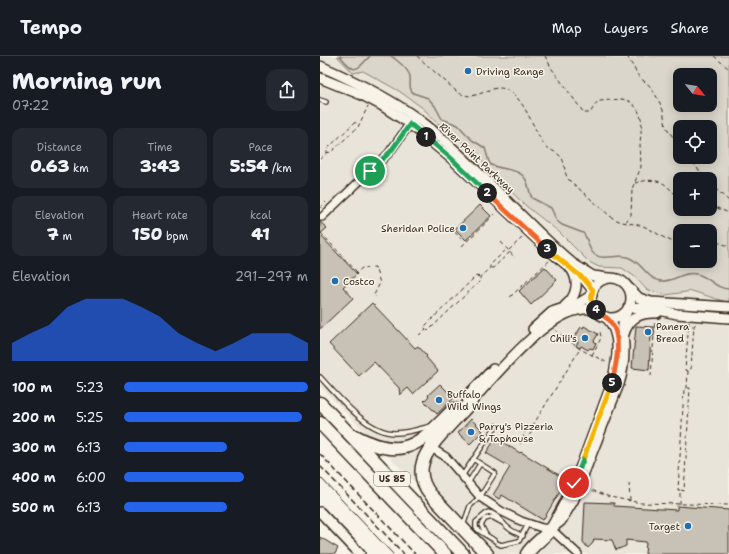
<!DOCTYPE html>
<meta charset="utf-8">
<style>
:root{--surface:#171b24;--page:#242831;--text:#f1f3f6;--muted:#9ea1a6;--line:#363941;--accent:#2563eb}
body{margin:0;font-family:"Shantell Sans",sans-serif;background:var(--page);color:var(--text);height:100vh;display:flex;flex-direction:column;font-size:15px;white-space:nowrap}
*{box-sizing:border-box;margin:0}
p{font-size:13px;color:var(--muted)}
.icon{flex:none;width:22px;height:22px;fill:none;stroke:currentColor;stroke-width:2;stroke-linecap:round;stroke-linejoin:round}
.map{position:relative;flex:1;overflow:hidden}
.side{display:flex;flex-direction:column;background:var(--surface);width:320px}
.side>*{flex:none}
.needle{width:26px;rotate:120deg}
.fabs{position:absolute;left:353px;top:12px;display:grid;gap:8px}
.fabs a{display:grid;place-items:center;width:44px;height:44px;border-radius:8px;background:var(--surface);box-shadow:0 2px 10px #0003;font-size:20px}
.pin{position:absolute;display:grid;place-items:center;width:34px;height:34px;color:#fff;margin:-17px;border:2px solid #fff;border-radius:50%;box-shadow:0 1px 4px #0007}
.km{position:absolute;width:20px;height:20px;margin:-10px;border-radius:50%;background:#222;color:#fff;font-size:11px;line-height:20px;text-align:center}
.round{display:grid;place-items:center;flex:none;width:42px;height:42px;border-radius:12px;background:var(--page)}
.head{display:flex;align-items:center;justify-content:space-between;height:68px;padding:0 12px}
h1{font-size:22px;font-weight:800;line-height:30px}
.figures{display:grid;grid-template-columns:repeat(3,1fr);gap:6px;height:68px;padding:4px 12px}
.figures div{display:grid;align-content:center;border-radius:10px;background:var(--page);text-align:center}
.figures b{font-size:17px;font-weight:800}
.figures small{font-size:11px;font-weight:400}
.figures p{font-size:11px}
.chart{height:112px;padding:8px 12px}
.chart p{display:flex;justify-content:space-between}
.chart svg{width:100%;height:72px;margin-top:4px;fill:var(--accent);opacity:.7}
ul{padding:0 12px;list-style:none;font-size:13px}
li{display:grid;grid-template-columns:64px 48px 1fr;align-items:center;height:30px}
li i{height:10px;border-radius:5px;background:var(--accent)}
header{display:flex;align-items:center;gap:24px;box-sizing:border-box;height:56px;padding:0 20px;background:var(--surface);border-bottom:1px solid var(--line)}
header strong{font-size:19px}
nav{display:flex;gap:22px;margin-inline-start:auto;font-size:14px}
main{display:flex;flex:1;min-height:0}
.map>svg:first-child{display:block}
</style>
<header>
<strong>Tempo</strong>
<nav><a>Map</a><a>Layers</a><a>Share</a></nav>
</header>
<main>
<section class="side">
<div class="head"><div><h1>Morning run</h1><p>07:22</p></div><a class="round"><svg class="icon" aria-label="share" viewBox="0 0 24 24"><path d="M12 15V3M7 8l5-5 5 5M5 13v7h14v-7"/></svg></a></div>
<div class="figures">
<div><p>Distance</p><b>0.63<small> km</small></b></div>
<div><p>Time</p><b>3:43</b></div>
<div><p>Pace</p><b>5:54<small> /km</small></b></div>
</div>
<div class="figures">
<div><p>Elevation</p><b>7<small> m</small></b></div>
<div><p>Heart rate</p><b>150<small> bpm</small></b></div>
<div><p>kcal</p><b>41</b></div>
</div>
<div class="chart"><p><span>Elevation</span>291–297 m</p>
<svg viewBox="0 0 160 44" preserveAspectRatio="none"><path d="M0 44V33L10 27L20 22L30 11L40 6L50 6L60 6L70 11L80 17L90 27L100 33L110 38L120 33L130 27L140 27L150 27L160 33V44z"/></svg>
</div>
<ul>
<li><b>100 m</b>5:23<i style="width:100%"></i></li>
<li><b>200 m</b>5:25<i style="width:97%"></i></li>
<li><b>300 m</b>6:13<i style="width:56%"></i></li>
<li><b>400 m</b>6:00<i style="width:65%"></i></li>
<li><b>500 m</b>6:13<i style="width:56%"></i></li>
</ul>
</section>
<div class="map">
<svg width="409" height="498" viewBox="0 0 409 498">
<rect width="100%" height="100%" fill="#f7f3e8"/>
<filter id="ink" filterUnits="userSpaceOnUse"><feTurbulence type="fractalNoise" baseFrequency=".025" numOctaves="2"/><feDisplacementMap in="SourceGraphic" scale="8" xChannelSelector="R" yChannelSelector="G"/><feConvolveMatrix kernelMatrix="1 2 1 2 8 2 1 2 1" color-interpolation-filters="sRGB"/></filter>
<g filter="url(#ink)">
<path fill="#e9e4d9" d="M0,0H17L33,17L43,15L79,35L104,53L117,67L133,76L144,88L156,95L166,111L206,150L279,211L302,212L314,220L327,234L346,239L372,235L406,246H409V498H171L77,409L0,330Z"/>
<path fill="#dbd6cb" stroke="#8b8074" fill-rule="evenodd" d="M17,0H409V246H406L372,235L346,239L327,234L314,220L302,212L279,211L269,206L239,176L206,150L166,111L156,95L144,88L133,76L117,67L104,53L79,35L43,15L33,17ZM360,19H390V49H360ZM360,71H390V101H360ZM360,123H390V153H360ZM360,175H390V205H360Z"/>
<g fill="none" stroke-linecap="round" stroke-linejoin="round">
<g stroke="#84786c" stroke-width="1.5">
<path d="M20,0C35,18 35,16 50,0"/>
<path d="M71,0C78,5 89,13 90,21C91,27 88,32 93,37L108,42L115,50L122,63L138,69L152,84L165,92L169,106L171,109C182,114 200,112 206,124C209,129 209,137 212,142L231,152L237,165L242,169L263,177C269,183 267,192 274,198C283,205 296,198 307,201C322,205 326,223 341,225C354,226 363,215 376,218C389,220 395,233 409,233"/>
</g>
</g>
<g fill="#c8c1b6" stroke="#3b2a1e">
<path d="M160,149L171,160L146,184L135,173Z"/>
<path d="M0,166L7,172L0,178Z"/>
<path d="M0,179L37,218L23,231L33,242L0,273Z"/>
<path d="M225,211L237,224L211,249L199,235Z"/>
<path d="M52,247L95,292L98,290L107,300L106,301L118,315L93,338L88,332L80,339L79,332L54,306L39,320L9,288Z"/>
<path d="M264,270L278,278L274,285L276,287L273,293L270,292L268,294L261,290L260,292L256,290L258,286L253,284L261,271L263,272Z"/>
<path d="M316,270L334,271V280H331L329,314L312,312Z"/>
<path d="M120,328L134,342L117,358L104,345L109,340L108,339Z"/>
<path d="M151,363L163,375L150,388L138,377Z"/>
<path d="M176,382L200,397L201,396L247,424L223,464L182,439L179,443L173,439L190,411L166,397Z"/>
<path d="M265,446L294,447V450L357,454V450L409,454V498H325L326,486L306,484V490L296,494L292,484L274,483L273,487L268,492L263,486Z"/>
<path d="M0,481L18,492L15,498H0Z"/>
</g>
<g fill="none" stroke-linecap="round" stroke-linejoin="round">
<g stroke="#3b2a1e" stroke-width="6">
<g id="lane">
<path d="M0,44L6,46"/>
<path d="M0,321C18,340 47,377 75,377C87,377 100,373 111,370"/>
<path d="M142,420L176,370"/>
<path d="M148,427L160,408"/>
<path d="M143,470L150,450L160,441L175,417L153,403"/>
<path d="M166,479L161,469L165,463L172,461L183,467"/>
<path d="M175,485C169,480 162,478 156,472V466L168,456C176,457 180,464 186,470C190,474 196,477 203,480"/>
<path d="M177,487L181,489L199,485L208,468"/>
</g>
</g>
<g stroke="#3b2a1e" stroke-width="10">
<g id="street">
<path d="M2,161L69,97L92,65"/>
<path d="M110,391L126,401L160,441L181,455L201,465L222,472L231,473L258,498"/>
</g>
</g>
<g stroke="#3b2a1e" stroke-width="12">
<g id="secondary">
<path d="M0,10C37,26 74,44 106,69C158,111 201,163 252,207L273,220L288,222"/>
<path d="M0,22L42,39L61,49L90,68L132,103L224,190L264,223L273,234"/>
<circle cx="291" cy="242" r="20"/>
<path d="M310,233L319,242L331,246L409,251"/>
<path d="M245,250C256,241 260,227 252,214"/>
<path d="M308,252L325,251L357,258L409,262"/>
<path d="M213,273L232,256L259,247L272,239"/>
<path d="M304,278C309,261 321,256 337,257"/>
<path d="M146,341L173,313"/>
<path d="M151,346C176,319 227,255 264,253C269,252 274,255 278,257"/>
<path d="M0,456L40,498"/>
<path d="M232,470L245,446L261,410L292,327C297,306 303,278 286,261"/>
<path d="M231,473L241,465L253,445L299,328C303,316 304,305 304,293C304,280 300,267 307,255"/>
</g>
</g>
<g stroke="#3b2a1e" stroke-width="15">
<g id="highway">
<path d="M151,346C142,356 132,366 123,376C106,395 91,415 111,439L167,498"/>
<path d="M0,347L143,498"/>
<path d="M0,367L125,498"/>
<path d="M35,380C85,406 99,388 134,353"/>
<path d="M207,498C213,488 224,482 231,473"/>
</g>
</g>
<g stroke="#3b2a1e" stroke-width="1" stroke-dasharray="4 3" stroke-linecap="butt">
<path d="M97,0L135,34C155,50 168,27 185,33C204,40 213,73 224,88C228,94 236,95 241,101C246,107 243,117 249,124L290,160C302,169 311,166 323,170C336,175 346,186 360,187"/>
<path d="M225,0L232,13L264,57H270L277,46L280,45L301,43L307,44L312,47L318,54L322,65L320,88L321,111L312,133L311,159L305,167"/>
<path d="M307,0L319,21L330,30L338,43L343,54L346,71L360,91"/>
<path d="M394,0L409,13"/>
<path d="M6,97L11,96L38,71L48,50"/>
<path d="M368,101L386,123"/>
<path d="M0,103L7,97V93L34,67L39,66"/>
<path d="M315,127C325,124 338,122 347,130C351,134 354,138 360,141"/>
<path d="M390,128L409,145"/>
<path d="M390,149L409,157"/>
<path d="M0,152L6,146"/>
<path d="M130,171L144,186"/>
<path d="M1,177L37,216L42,212L55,211L60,227L54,239L56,241"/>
<path d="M390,184L409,190"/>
<path d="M181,186L195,202"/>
<path d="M142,190L177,156"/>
<path d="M189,194L203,181"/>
<path d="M171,212H173L190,196"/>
<path d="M190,241L229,205"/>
<path d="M366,267L368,269L373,270"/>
<path d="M106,273L108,275L160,225V221L170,212V209L187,193"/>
<path d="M235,274L260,293L288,307"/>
<path d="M99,279L106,273L104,271L156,220L160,221"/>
<path d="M272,299L281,282L280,275"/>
<path d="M368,315L365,314L369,266"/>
<path d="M331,320L335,265"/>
<path d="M205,382L207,383L212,375L210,374"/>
<path d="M200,388L205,382L203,380L207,372L210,374L260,293"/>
<path d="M309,427L310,445"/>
<path d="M266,432L290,441L321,447L409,449"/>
<path d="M361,434L364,435L370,332H368"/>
<path d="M360,448V434H358L364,334L367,332L368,315L371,313L374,270L376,267"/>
</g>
<use href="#lane" stroke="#f7f3e8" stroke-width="3.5"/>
<use href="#street" stroke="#f7f3e8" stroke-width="7"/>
<use href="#secondary" stroke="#f7f3e8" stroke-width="9"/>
<use href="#highway" stroke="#f7f3e8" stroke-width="12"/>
<path stroke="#3b2a1e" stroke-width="1" d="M0,421L73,498"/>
<g stroke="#3b2a1e" stroke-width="1.5" stroke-dasharray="6 3" stroke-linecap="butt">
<path d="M0,398L95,498"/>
<path d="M0,410L84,498"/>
</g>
</g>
</g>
<g fill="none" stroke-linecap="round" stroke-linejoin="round" filter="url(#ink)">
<g stroke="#fff" stroke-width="8">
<path id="split-1" d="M50,115L71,95L90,68L106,81"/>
</g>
<g stroke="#fff" stroke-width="8">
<path id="split-2" d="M106,81L132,103L167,137"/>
</g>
<g stroke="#fff" stroke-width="8">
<path id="split-3" d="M167,137L227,193"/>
</g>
<g stroke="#fff" stroke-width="8">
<path id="split-4" d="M227,193L264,223L273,234L271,243L276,254"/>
</g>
<g stroke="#fff" stroke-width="8">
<path id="split-5" d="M276,254C280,259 286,260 290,265C303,281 296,309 292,327"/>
</g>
<g stroke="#fff" stroke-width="8">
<path id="split-6" d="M263,404L292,327"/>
</g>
<g stroke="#fff" stroke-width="8">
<path id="split-7" d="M254,427L263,404"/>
</g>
<use href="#split-1" stroke="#22a559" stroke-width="5"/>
<use href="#split-2" stroke="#22a559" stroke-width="5"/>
<use href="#split-3" stroke="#f0652b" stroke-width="5"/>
<use href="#split-4" stroke="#f5b400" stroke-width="5"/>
<use href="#split-5" stroke="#f0652b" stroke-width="5"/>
<use href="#split-6" stroke="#f5b400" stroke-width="5"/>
<use href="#split-7" stroke="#22a559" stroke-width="5"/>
</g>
<g fill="#1f6fb2" stroke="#f7f3e8" stroke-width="1.5">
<circle cx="148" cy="15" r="4"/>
<circle cx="143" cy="172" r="4"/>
<circle cx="15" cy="225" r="4"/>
<circle cx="328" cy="276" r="4"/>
<circle cx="265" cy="282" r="4"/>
<circle cx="119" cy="344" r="4"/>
<circle cx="151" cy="376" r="4"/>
<circle cx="368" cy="470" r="4"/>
</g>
<g text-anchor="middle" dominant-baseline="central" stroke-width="3" stroke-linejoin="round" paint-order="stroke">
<rect fill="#f7f3e8" stroke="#73665b" stroke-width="1" x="54" y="416" width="36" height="14" rx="3"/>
<g font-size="9" font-weight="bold" fill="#3b2a1e">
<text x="72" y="423">US 85</text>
</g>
<g font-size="10" fill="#3b2a1e" stroke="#f7f3e8" text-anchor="start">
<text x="156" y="15">Driving Range</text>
<text x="135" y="172" text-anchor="end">Sheridan Police</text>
<text x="23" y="225">Costco</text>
<text x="336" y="270">Panera<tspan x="336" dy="12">Bread</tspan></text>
<text x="257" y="282" text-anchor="end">Chili's</text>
<text x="127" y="338">Buffalo<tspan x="127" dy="12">Wild Wings</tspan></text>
<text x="159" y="370">Parry's Pizzeria<tspan x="159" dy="12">&amp; Taphouse</tspan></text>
<text x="360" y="470" text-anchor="end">Target</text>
</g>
<g font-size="10" fill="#3b2a1e" stroke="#f7f3e8">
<text transform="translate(157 102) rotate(43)">River Point Parkway</text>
</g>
</g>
</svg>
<div class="fabs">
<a><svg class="needle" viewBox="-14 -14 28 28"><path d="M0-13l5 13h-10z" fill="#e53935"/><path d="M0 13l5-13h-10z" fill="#9ea1a6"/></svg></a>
<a><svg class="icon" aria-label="locate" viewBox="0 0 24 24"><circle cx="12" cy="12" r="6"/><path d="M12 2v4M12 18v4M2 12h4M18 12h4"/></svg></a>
<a>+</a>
<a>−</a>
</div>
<div class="pin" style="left:50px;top:115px;background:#1e9e55"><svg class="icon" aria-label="arrive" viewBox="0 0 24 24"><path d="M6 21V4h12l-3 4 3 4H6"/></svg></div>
<div class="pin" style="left:254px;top:427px;background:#d93025"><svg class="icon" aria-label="check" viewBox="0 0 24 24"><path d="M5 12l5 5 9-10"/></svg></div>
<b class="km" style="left:106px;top:81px">1</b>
<b class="km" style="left:167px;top:137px">2</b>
<b class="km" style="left:227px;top:193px">3</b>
<b class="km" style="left:276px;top:254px">4</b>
<b class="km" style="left:292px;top:327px">5</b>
</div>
</main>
